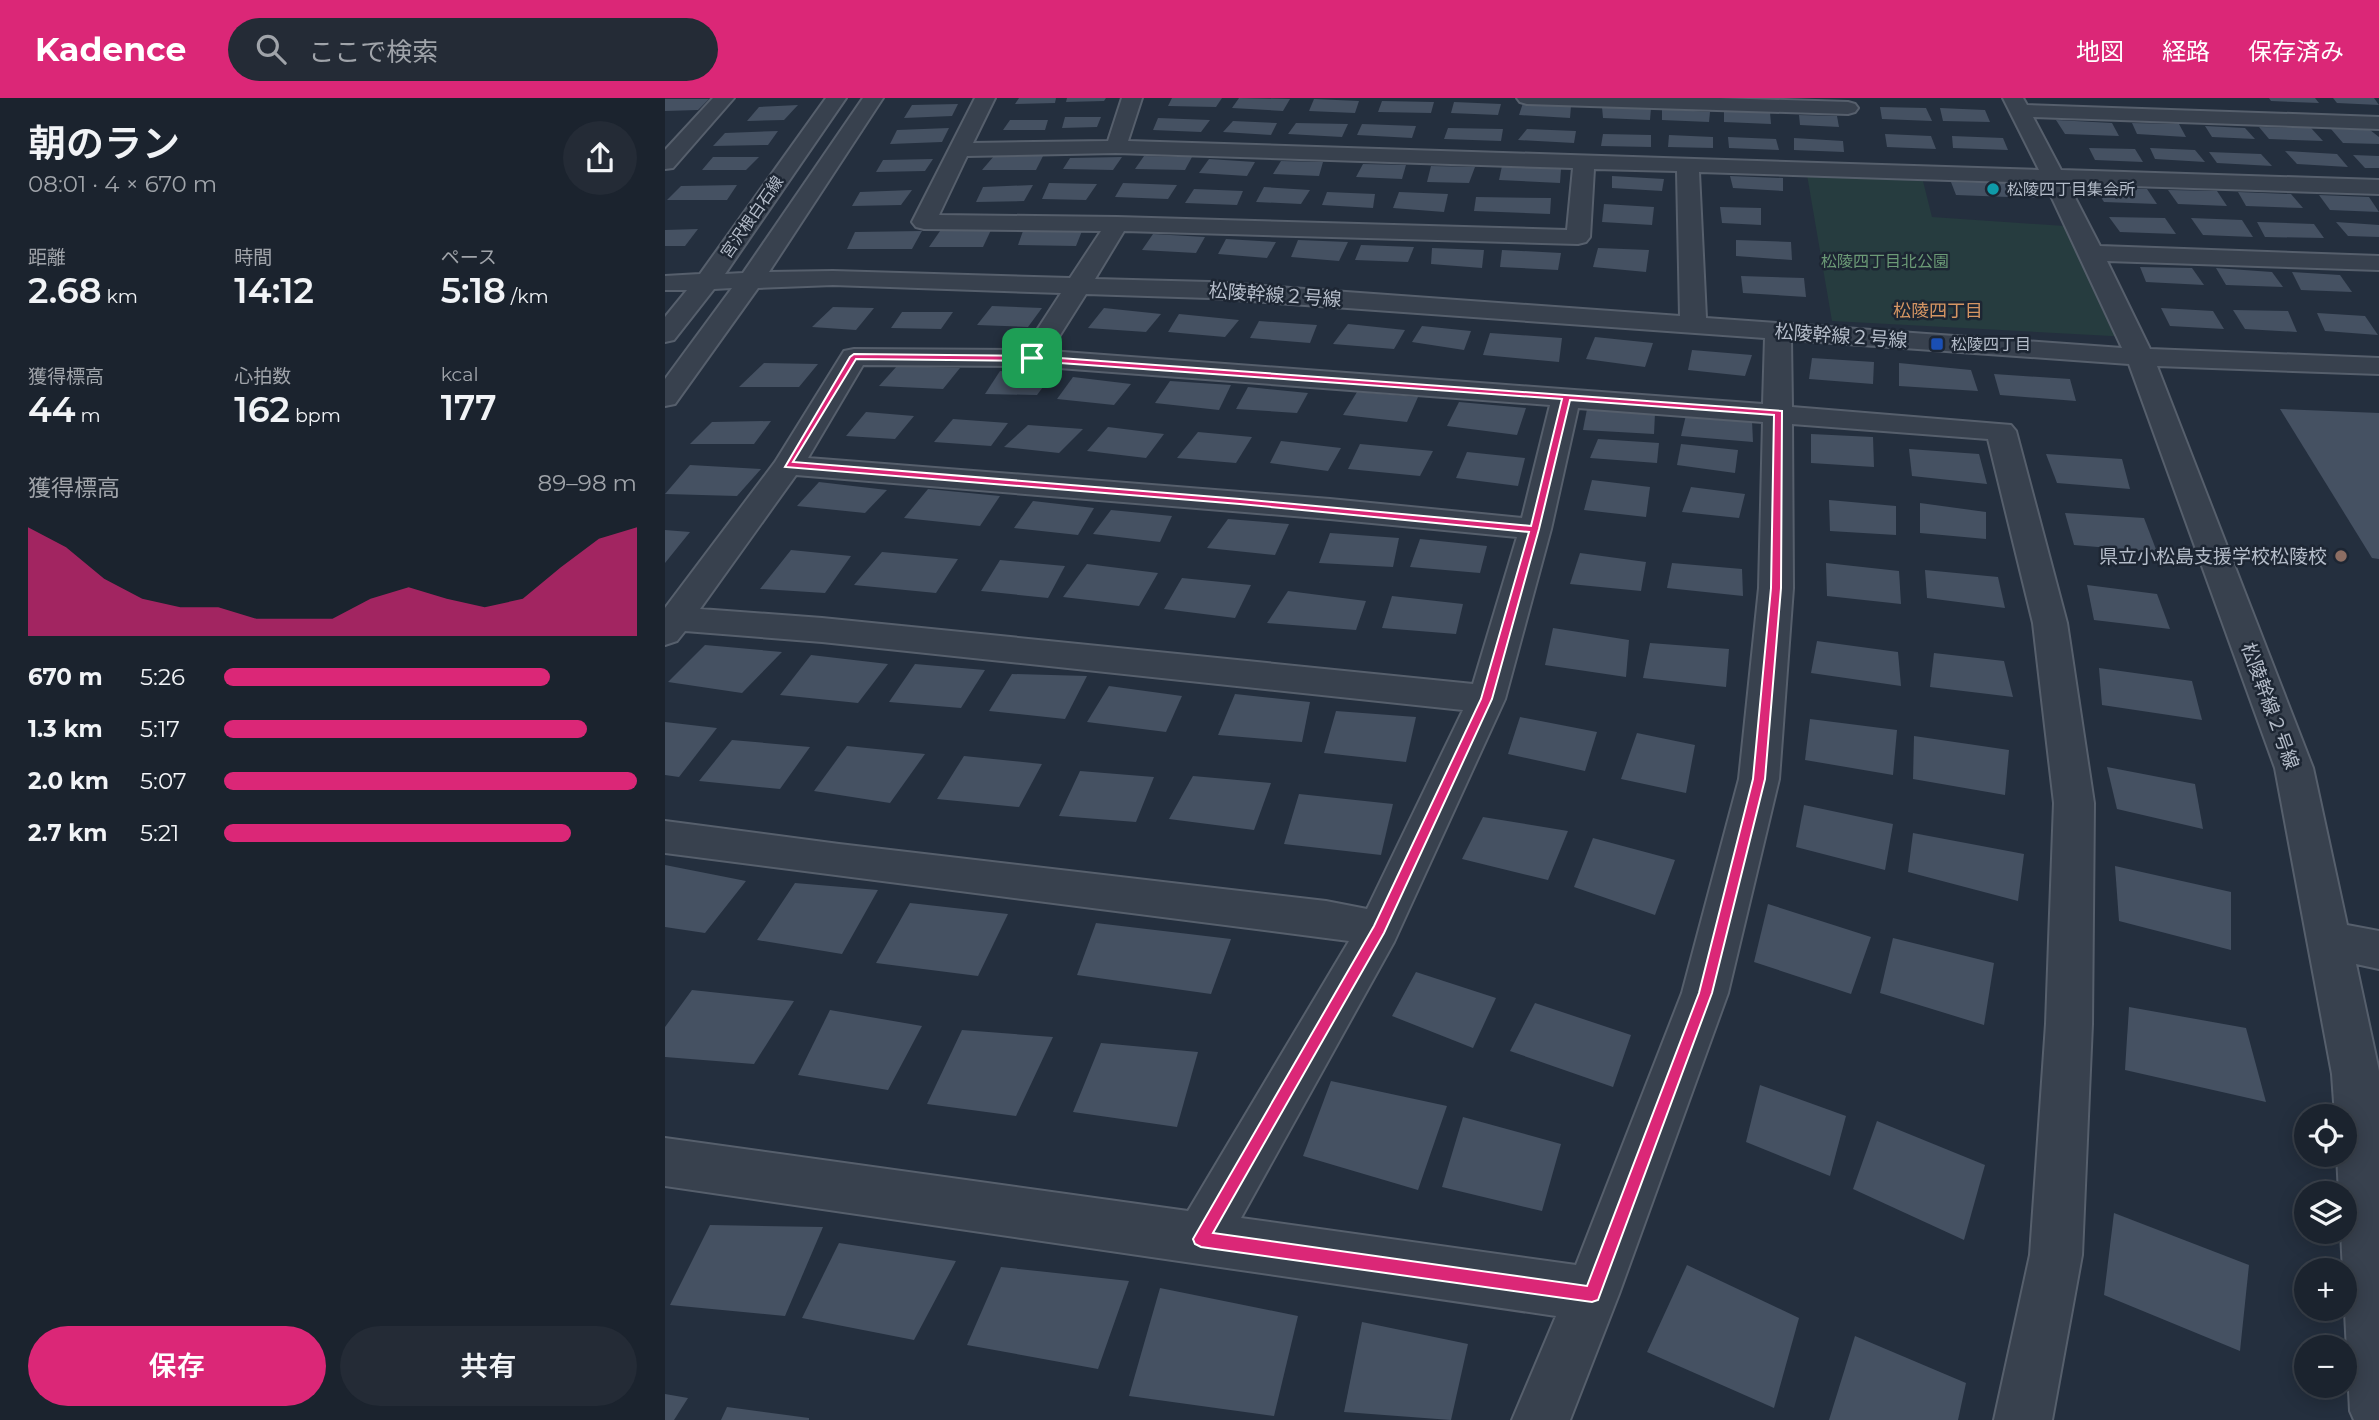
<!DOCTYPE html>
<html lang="ja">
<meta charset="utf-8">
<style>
:root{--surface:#1b232e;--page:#242b36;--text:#f1f3f6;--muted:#a0a4aa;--line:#39404a;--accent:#db2777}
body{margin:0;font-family:Montserrat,"Noto Sans JP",sans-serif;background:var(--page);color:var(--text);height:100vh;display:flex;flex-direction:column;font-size:26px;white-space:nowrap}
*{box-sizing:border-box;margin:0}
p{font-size:23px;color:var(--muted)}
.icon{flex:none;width:38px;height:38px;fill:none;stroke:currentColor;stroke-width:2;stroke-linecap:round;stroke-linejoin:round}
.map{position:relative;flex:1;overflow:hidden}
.panel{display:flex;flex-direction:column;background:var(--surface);width:665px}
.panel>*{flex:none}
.fabs{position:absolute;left:1629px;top:1006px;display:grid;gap:14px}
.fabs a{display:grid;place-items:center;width:63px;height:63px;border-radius:50%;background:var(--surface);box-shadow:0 4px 18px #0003,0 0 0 2px var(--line);font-size:35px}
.pin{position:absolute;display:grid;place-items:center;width:60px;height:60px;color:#fff;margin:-30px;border-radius:14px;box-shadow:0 4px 10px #0006}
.round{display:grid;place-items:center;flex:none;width:74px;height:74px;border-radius:37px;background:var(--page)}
.overview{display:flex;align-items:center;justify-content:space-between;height:119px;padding:0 28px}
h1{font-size:38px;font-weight:600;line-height:52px}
.stats{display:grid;grid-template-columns:repeat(3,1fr);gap:10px;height:119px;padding:7px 28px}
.stats div{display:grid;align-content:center}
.stats b{font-size:35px;font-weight:600}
.stats small{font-size:19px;font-weight:400}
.stats p{font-size:19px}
.chart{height:196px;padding:14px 28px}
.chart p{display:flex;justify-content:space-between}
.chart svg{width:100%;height:126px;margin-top:7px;fill:var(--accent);opacity:.7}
.action{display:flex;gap:14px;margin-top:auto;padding:14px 28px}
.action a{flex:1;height:80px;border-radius:42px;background:var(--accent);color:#fff;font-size:28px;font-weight:600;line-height:80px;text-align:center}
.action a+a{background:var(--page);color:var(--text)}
ul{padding:0 28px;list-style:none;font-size:23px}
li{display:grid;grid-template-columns:112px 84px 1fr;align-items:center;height:52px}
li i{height:18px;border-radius:9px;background:var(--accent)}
header{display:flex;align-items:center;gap:42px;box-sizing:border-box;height:98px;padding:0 35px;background:var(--accent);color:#fff}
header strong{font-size:33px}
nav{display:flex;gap:38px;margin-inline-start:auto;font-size:24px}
.search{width:490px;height:63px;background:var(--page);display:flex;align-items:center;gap:18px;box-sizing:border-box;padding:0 24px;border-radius:38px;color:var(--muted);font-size:26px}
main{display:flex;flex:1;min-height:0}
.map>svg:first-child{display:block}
</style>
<header>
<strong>Kadence</strong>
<div class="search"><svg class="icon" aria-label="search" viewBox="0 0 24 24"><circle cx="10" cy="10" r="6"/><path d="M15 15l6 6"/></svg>ここで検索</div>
<nav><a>地図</a><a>経路</a><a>保存済み</a></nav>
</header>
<main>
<section class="panel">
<div class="overview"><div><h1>朝のラン</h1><p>08:01 · 4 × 670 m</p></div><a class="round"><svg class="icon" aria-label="share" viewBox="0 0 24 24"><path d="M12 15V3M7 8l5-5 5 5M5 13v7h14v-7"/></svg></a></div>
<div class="stats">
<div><p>距離</p><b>2.68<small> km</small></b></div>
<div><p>時間</p><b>14:12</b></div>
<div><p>ペース</p><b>5:18<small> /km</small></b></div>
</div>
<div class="stats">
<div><p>獲得標高</p><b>44<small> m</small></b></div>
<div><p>心拍数</p><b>162<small> bpm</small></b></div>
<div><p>kcal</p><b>177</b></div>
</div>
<div class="chart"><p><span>獲得標高</span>89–98 m</p>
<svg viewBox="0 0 160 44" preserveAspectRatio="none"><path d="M0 44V6L10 13L20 24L30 31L40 34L50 34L60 38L70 38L80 38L90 31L100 27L110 31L120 34L130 31L140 20L150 10L160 6V44z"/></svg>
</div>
<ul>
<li><b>670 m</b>5:26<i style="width:79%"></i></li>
<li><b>1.3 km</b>5:17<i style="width:88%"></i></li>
<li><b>2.0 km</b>5:07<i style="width:100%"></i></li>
<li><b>2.7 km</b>5:21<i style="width:84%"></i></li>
</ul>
<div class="action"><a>保存</a><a>共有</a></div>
</section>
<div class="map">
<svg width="1714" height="1322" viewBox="0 0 1714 1322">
<rect width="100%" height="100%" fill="#242f3e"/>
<path fill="#263c3f" d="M1141,71L1256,75L1267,119L1414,129L1465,239L1167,223Z"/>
<g fill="#455162">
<path d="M354,0H391L390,5L350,6Z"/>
<path d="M402,0H441L439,3L401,4Z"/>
<path d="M507,0H557L551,9L503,8Z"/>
<path d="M574,0L625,1L618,13L567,10Z"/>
<path d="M1604,0H1650L1654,5L1606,3Z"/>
<path d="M1668,0H1709L1714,7L1672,5Z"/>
<path d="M0,1H44L33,12L0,13Z"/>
<path d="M649,1L694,3L690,15L644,13Z"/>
<path d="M717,3L769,4L766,15L713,14Z"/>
<path d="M789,4L836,6L833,17L786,15Z"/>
<path d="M858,5L906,8L905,20L854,17Z"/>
<path d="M293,6L287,18L239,20L247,7Z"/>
<path d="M133,7L119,22L82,23L94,9Z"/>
<path d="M937,9L986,10L985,22L938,20Z"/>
<path d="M1215,9L1261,10L1267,23L1217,21Z"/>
<path d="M1275,10L1320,12L1325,24L1278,23Z"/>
<path d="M997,11L1045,14L1044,24L997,22Z"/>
<path d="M1059,13L1105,14L1106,26L1059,24Z"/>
<path d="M1134,17L1172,18L1174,29L1135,27Z"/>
<path d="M400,19H436L432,29L397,30Z"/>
<path d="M493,20L545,22L536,34L488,32Z"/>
<path d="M345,22H383L380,32H338Z"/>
<path d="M1391,22L1447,25L1454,38L1400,36Z"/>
<path d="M568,23L612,25L606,37L558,34Z"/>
<path d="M631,25L683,26L677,39L623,36Z"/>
<path d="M1467,25L1514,26L1521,39L1472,36Z"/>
<path d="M697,26L751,28L747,40L692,37Z"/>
<path d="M1540,28L1580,30L1590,41L1547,39Z"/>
<path d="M1594,29L1646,30L1658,43L1604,41Z"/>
<path d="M284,30L277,44L225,46L232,32Z"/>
<path d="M783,30L838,31L836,43L779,41Z"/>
<path d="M862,31L911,33L909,45L853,42Z"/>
<path d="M1666,31L1705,32L1714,39V46L1678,45Z"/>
<path d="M113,33L103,47L48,48L60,35Z"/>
<path d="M938,36L986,37V49L936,48Z"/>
<path d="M1220,36L1266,38L1271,51L1222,49Z"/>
<path d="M1004,37L1048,39V50L1003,49Z"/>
<path d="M1287,38L1338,40L1343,52L1288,50Z"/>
<path d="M1063,39L1111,41L1114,52L1064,50Z"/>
<path d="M1129,40L1178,43L1179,54L1129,52Z"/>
<path d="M1424,50L1470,51L1478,64L1430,62Z"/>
<path d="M1485,50L1530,52L1540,64L1490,61Z"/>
<path d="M1620,53L1672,56L1683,69L1632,66Z"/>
<path d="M1544,54L1596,56L1607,68L1552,65Z"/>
<path d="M1688,57L1714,58V70H1700Z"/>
<path d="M329,58H378L371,72H317Z"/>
<path d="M479,58L527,59L520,72L470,71Z"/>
<path d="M48,59H94L81,72H37Z"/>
<path d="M457,59L448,72L398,71L405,60Z"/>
<path d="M268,61L260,73L211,74L218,62Z"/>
<path d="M544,61L590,64L582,78L534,75Z"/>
<path d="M616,63L658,64L654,78L608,76Z"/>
<path d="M698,66L741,67L737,81L691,79Z"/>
<path d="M766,68L810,69L804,85L762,84Z"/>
<path d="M837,68L896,71L895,85L834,82Z"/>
<path d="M947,78L999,81L997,93L947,90Z"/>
<path d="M1065,78L1118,80V93L1068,90Z"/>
<path d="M1286,84L1364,85L1371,100L1291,97Z"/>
<path d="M384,85L432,86L421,102L377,101Z"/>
<path d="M458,85L512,87L503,101L450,99Z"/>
<path d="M72,87L62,102H2L16,88Z"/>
<path d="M368,87L359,103L311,104L318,89Z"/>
<path d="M599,89L645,92L636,106L591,104Z"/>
<path d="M1430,90L1482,91L1492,106L1439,104Z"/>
<path d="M529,91L578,93L572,107L520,105Z"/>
<path d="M247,92L236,107L187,108L195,94Z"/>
<path d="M1503,92L1552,93L1562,108L1513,106Z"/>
<path d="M662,94L710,96L708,110L657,107Z"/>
<path d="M734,94L783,96L779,114L728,110Z"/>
<path d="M1573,94L1626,96L1638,110L1581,108Z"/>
<path d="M1654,97L1704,99L1714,114L1665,112Z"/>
<path d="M811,99L886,100L885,116L809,113Z"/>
<path d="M939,106L989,109L987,127L937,124Z"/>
<path d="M1055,109L1096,110V127L1057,125Z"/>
<path d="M1444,119L1500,120L1511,136L1455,134Z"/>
<path d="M1526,120L1577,122L1588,139L1538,137Z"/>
<path d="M1592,124L1649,126L1659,140L1600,139Z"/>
<path d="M1671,124L1714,127V139L1683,138Z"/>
<path d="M33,131L20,148H0V132Z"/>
<path d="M326,132L318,149H264L275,133Z"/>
<path d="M257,133L247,151H182L190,134Z"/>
<path d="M358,133H417L411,148L353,147Z"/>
<path d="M488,136L540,139L531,155L477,152Z"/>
<path d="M561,141L611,144L602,160L553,156Z"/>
<path d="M633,142L683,144L674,163L626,159Z"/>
<path d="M1071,142L1126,144L1127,162L1071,158Z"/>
<path d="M696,147L749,149L743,164L690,162Z"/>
<path d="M767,150L819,152L817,170L766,166Z"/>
<path d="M933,150L984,152L981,174L928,169Z"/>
<path d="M837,152L896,155L893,172L835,169Z"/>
<path d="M1475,169L1527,170L1539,187L1481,184Z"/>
<path d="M1551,170L1607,174L1618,189L1561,187Z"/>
<path d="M1627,174L1675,177L1687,194L1636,192Z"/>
<path d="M1076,178L1139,180L1141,199L1078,195Z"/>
<path d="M327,208L377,210L363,229L312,227Z"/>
<path d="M168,209L209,210L191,232L147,229Z"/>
<path d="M439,210L496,216L481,234L423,230Z"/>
<path d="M1496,210L1548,213L1559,231L1505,228Z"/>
<path d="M1568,212L1623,213L1632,234L1580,231Z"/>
<path d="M237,214H288L276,231L226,230Z"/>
<path d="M1652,215L1700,218L1713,237L1660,233Z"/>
<path d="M514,216L574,222L560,239L503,234Z"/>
<path d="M594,223L652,227L645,245L585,240Z"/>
<path d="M683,226L740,232L729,251L668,246Z"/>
<path d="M757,228L806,233L799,252L747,244Z"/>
<path d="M825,235L897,240L894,264L818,257Z"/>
<path d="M930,239L988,245L980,269L921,261Z"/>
<path d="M1027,252L1087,257L1080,278L1023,272Z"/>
<path d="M1147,260L1209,264L1208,286L1144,281Z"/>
<path d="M99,265L153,266L134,289H74Z"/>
<path d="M1234,265L1306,272L1313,293L1234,288Z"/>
<path d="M232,268L295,270L278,291L214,288Z"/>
<path d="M335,273L387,277L372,297L320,296Z"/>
<path d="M1329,276L1405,281L1411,303L1335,297Z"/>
<path d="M408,279L466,286L449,307L392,301Z"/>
<path d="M505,283L566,287L554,312L490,305Z"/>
<path d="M583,289L643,295L632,315L571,311Z"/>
<path d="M692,294L753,299L742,324L678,317Z"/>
<path d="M794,304L861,310L852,337L782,328Z"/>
<path d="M922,311L990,315L989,336L918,332Z"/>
<path d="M1615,311L1714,315V461L1707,460Z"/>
<path d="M201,314L249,318L230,341L181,338Z"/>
<path d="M1021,317L1087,323L1088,344L1016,338Z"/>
<path d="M288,321L343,325L326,348L269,344Z"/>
<path d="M106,323L89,346H25L47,324Z"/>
<path d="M363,327L418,331L394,355L339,349Z"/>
<path d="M443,329L499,336L481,360L422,353Z"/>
<path d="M533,334L587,339L571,365L512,360Z"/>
<path d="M1146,336L1208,339L1209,369L1146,365Z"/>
<path d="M933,341L994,345L992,365L925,360Z"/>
<path d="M616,343L676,350L663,373L605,365Z"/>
<path d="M695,346L768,353L755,378L683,371Z"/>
<path d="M1016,346L1073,352L1070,375L1012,367Z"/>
<path d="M1244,351L1314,356L1322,386L1247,378Z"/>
<path d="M802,354L860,360L853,388L791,380Z"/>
<path d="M1381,356L1457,361L1465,391L1392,385Z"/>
<path d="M25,367L96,371L72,398L0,396Z"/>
<path d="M927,382L985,389L981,419L919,412Z"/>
<path d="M154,384L222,392L200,415L132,408Z"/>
<path d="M1026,389L1080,396L1074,420L1017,414Z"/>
<path d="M263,391L335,398L315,428L239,420Z"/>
<path d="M1164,402L1231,408V437L1165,433Z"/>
<path d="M368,403L429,410L413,437L349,430Z"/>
<path d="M1255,405L1321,414V441L1255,435Z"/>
<path d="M446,412L507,418L495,444L428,436Z"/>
<path d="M1400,415L1479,420L1492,454L1409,447Z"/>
<path d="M563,421L624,426L610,457L542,450Z"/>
<path d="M0,432L25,434L0,465Z"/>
<path d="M665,435L734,440L728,469L654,465Z"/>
<path d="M755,441L822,448L815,475L745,469Z"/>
<path d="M126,452L186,458L160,495L95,491Z"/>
<path d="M217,454L293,461L271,495L189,487Z"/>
<path d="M915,455L981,464L976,493L905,486Z"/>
<path d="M335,462L400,468L383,500L316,493Z"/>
<path d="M1007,465L1077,471L1078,498L1002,490Z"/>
<path d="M1161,465L1234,473L1236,506L1162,498Z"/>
<path d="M422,466L493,475L474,508L398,499Z"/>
<path d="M1260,472L1333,479L1340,510L1262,500Z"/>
<path d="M517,480L586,487L570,520L499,511Z"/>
<path d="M1422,487L1492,496L1505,531L1429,522Z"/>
<path d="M623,493L701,503L691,532L602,525Z"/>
<path d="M727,498L798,506L791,536L717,530Z"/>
<path d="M888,530L964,542L961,579L880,567Z"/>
<path d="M1152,543L1233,554L1236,588L1146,575Z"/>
<path d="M985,545L1064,551L1061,589L978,580Z"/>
<path d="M40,547L117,554L77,595L3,584Z"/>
<path d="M1269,555L1339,563L1348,599L1265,589Z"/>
<path d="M146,557L223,566L193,605L115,597Z"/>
<path d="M250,566L320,572L296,610L224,604Z"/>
<path d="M1434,570L1527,583L1537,622L1437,607Z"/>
<path d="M347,576L422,578L400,621L324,613Z"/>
<path d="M444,588L517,598L501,634L422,624Z"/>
<path d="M570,596L645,604L637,644L553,637Z"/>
<path d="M671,613L751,619L741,664L659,655Z"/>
<path d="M855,619L932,634L920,673L843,656Z"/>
<path d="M1145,621L1232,632L1228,677L1140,662Z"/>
<path d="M0,624L52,630L14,679L0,677Z"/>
<path d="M972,635L1030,647L1021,695L956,681Z"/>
<path d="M1249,638L1344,652L1340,697L1248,681Z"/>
<path d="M67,642L145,649L115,691L34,683Z"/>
<path d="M182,648L260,656L225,705L149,693Z"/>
<path d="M299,658L377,666L354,709L272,701Z"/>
<path d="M1442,669L1530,686L1538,731L1452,711Z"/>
<path d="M415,673L489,679L471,724L394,718Z"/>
<path d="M528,678L606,685L589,732L504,721Z"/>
<path d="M634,696L728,706L716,757L619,746Z"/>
<path d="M1139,707L1228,726L1220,772L1131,749Z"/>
<path d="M818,719L903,733L883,782L797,761Z"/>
<path d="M1248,735L1359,756L1353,803L1243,774Z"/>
<path d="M928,740L1010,762L990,817L909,789Z"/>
<path d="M0,767L81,783L40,835L0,829Z"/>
<path d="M1450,768L1566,794V852L1454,823Z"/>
<path d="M130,785L213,792L177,856L92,842Z"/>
<path d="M245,805L343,816L313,878L211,865Z"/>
<path d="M1103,806L1206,839L1186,896L1089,864Z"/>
<path d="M431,825L566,841L546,896L412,877Z"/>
<path d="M1228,840L1329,865L1319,927L1215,895Z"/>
<path d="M751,874L831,900L808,950L727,918Z"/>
<path d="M27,892L129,903L89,966L0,959V929Z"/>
<path d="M870,905L966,937L948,989L845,953Z"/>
<path d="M1464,909L1581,930L1601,1004L1460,972Z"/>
<path d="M165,912L257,928L223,992L133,977Z"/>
<path d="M297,932L388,939L351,1018L262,1006Z"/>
<path d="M436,945L533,954L512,1029L408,1014Z"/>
<path d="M666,983L782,1008L753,1092L638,1058Z"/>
<path d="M1095,987L1181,1018L1165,1078L1081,1044Z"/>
<path d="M798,1019L896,1046L877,1113L777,1089Z"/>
<path d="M1212,1023L1320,1067L1299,1142L1188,1091Z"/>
<path d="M1449,1115L1584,1167L1575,1253L1439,1197Z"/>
<path d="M45,1127L158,1129L120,1218L5,1207Z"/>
<path d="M174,1145L291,1163L249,1242L137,1220Z"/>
<path d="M1022,1167L1134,1220L1109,1310L982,1254Z"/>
<path d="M336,1169L464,1183L433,1271L302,1247Z"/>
<path d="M495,1190L633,1218L609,1318L464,1298Z"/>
<path d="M697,1224L803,1246L786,1322L679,1314Z"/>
<path d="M1190,1238L1301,1285L1293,1322H1164Z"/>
<path d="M0,1296L23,1300L9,1322H0Z"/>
<path d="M62,1309L144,1320V1322H56Z"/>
</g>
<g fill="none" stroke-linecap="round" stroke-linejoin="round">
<g stroke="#565f6c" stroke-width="4">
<g id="minor">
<path d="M48,0H69L8,70L0,71V52Z"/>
<path d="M161,0H181L60,176L78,175L198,0H218L104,174L168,173L405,180L436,133L259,131L251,129L247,124L310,0H330L308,45L443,43L457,0H477L463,43L1374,72L1338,0H1358L1362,7L1714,19V31L1368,19L1396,72L1714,82V96L1403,86L1435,148L1714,158V172L1442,163L1485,251L1714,260V276L1492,268L1648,670L1682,827L1714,833V871L1691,866L1714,973V1322H1689L1685,1313L1676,1134H1680V1096H1674L1672,1057H1680V1018H1670L1667,976L1610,670L1464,266L1126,242L1127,309L1346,327L1351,333L1402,525L1429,705L1427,926L1417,1157L1387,1322H1329L1365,1157L1381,926L1389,705L1368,525L1323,341L1127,326L1128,490L1114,681L1063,895L954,1196L905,1322H847L891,1218L0,1088V1040L523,1113L684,843L0,755V723L174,746L661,803L702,811L798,612L157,544L20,533L12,543L0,547V510L110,364L179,253L189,251L359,252L396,195L168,187L93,190L10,306L0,308V281L67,190L49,191L9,242L0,244V219L22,192H0V178L35,176ZM451,55L908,70L902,132L452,119L274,117L302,58ZM929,71L1012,73L1015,218L544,184L430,181L459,133L913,146L921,144L925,139ZM1034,74L1380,85L1457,250L1041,220ZM421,196L544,200L1100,240L1098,306L385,253ZM198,267L367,268L885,307L857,420L665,401L143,360ZM913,310L1098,324L1094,490L1074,681L1017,895L911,1167L576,1120L729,844L840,601L886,431ZM131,377L665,421L852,439L808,586L157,520L35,511Z"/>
<path d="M852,0H1054L1183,4L1190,6L1193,10L1190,14L1183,16L862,6L855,4Z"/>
</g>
</g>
<use href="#minor" fill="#38414e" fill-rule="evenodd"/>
</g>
<path fill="#db2777" stroke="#fff" stroke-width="2" fill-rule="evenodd" d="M189,256L367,258L1117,313L1116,490L1100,681L1047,895L933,1202L927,1204L536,1149L530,1146L528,1141L709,828L816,601L864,434L575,406L120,369L185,259ZM191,261L367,263L897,301L866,428L575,401L128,364ZM905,302L1109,317L1106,490L1088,681L1034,895L922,1188L548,1135L719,835L827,601L874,431Z"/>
<circle fill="#0f9aa8" stroke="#1d2633" stroke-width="2.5" cx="1328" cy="91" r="7"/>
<rect fill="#1a4fb4" stroke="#1d2633" stroke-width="2.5" x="1265" y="239" width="14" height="14" rx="3.5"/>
<circle fill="#8d6e63" stroke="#1d2633" stroke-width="2.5" cx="1676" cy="458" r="7"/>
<g text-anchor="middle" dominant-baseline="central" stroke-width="5" stroke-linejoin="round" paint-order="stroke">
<g font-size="16" fill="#b4bcc9" stroke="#1d2633" text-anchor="start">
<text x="1342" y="91">松陵四丁目集会所</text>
<text x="1286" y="246">松陵四丁目</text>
</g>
<g font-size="16" fill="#b4bcc9" stroke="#1d2633">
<text transform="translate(87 119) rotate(-55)">宮沢根白石線</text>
</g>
<g font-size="16" fill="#6b9a76" stroke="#1d2633">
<text x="1220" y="163">松陵四丁目北公園</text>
</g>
<g font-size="18" fill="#d59563" stroke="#1d2633">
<text x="1273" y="213">松陵四丁目</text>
</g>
<g font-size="19" fill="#b4bcc9" stroke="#1d2633">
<text transform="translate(610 197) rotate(4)">松陵幹線２号線</text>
<text transform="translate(1176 238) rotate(4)">松陵幹線２号線</text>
<text transform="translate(1605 608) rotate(70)">松陵幹線２号線</text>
</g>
<g font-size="19" fill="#b4bcc9" stroke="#1d2633" text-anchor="end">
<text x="1662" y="458">県立小松島支援学校松陵校</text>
</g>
</g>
</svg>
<div class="fabs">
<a><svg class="icon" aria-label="locate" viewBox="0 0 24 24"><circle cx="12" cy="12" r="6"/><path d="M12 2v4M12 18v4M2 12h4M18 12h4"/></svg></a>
<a><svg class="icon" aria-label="layers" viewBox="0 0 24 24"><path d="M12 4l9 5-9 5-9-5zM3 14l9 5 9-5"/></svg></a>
<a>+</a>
<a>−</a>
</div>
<div class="pin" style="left:367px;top:260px;background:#1e9e55"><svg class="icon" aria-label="arrive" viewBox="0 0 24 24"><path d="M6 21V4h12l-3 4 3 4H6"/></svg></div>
</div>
</main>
